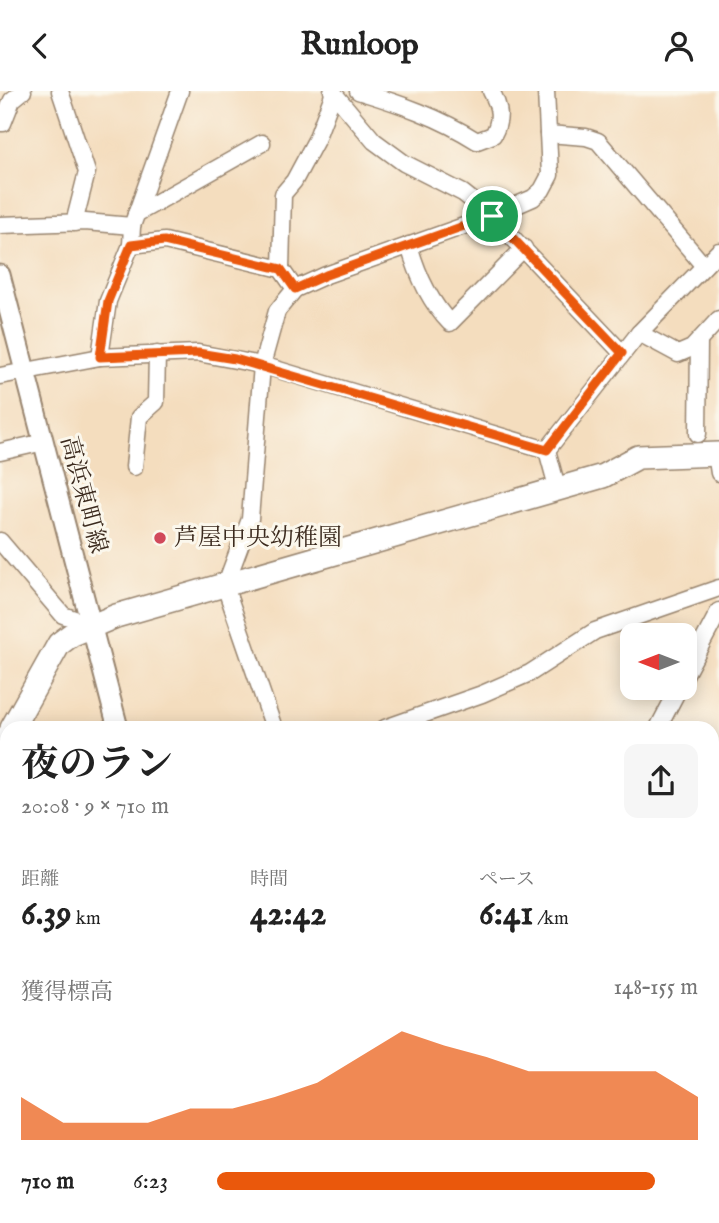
<!DOCTYPE html>
<html lang="ja">
<meta charset="utf-8">
<style>
:root{--surface:#fff;--page:#f6f6f6;--text:#222;--muted:#767676;--accent:#ea580c}
body{margin:0;font-family:"IM FELL English","Noto Serif JP",serif;background:var(--page);color:var(--text);height:100vh;display:flex;flex-direction:column;font-size:26px;white-space:nowrap}
*{box-sizing:border-box;margin:0}
p{font-size:23px;color:var(--muted)}
.icon{flex:none;width:38px;height:38px;fill:none;stroke:currentColor;stroke-width:2;stroke-linecap:round;stroke-linejoin:round}
.map{position:relative;flex:1;overflow:hidden}
.side{position:absolute;left:0px;top:630px;width:719px;height:502px;display:flex;flex-direction:column;background:var(--surface);border-radius:21px 21px 0 0;box-shadow:0 4px 18px #0003}
.side>*{flex:none}
.needle{width:46px;rotate:270deg}
.controls{position:absolute;left:620px;top:532px;display:grid;gap:14px}
.controls a{display:grid;place-items:center;width:77px;height:77px;border-radius:14px;background:var(--surface);box-shadow:0 4px 18px #0003;font-size:35px}
.pin{position:absolute;display:grid;place-items:center;width:60px;height:60px;color:#fff;margin:-30px;border:4px solid #fff;border-radius:50%;box-shadow:0 2px 7px #0007}
.round{display:grid;place-items:center;flex:none;width:74px;height:74px;border-radius:14px;background:var(--page)}
.summary{display:flex;align-items:center;justify-content:space-between;height:119px;padding:0 21px}
h1{font-size:38px;font-weight:700;line-height:52px}
.stats{display:grid;grid-template-columns:repeat(3,1fr);gap:10px;height:119px;padding:7px 21px}
.stats div{display:grid;align-content:center}
.stats b{font-size:35px;font-weight:700}
.stats small{font-size:19px;font-weight:400}
.stats p{font-size:19px}
.chart{height:196px;padding:14px 21px}
.chart p{display:flex;justify-content:space-between}
.chart svg{width:100%;height:126px;margin-top:7px;fill:var(--accent);opacity:.7}
ul{padding:0 21px;list-style:none;font-size:23px}
li{display:grid;grid-template-columns:112px 84px 1fr;align-items:center;height:52px}
li i{height:18px;border-radius:9px;background:var(--accent)}
header{display:flex;justify-content:space-between;align-items:center;height:91px;padding:0 21px;background:var(--surface);font-size:32px;font-weight:700}
.map>svg:first-child{display:block}
</style>
<header><svg class="icon" aria-label="back" viewBox="0 0 24 24"><path d="M15 5l-7 7 7 7"/></svg>Runloop<svg class="icon" aria-label="person" viewBox="0 0 24 24"><circle cx="12" cy="8" r="4"/><path d="M4 21q1-7 8-7t8 7"/></svg></header>
<div class="map">
<svg width="719" height="1132" viewBox="0 0 719 1132">
<rect width="100%" height="100%" fill="#fbf7ec"/>
<filter id="ink" filterUnits="userSpaceOnUse"><feTurbulence type="fractalNoise" baseFrequency=".0143" numOctaves="2"/><feDisplacementMap in="SourceGraphic" scale="14" xChannelSelector="R" yChannelSelector="G"/><feConvolveMatrix kernelMatrix="1 2 1 2 8 2 1 2 1" color-interpolation-filters="sRGB"/></filter>
<filter id="wash" filterUnits="userSpaceOnUse"><feTurbulence type="fractalNoise" baseFrequency=".00686" numOctaves="4" result="noise"/><feDisplacementMap in="SourceGraphic" scale="28" xChannelSelector="R" yChannelSelector="G"/><feGaussianBlur stdDeviation="1.57" result="paint"/><feColorMatrix in="noise" values="0 0 0 0 0 0 0 0 0 0 0 0 0 0 0 0 0 1.4 0 .05"/><feComposite in="paint" operator="in"/></filter>
<g filter="url(#wash)">
<rect width="100%" height="100%" fill="#f4ddbe"/>
</g>
<g filter="url(#ink)">
<g fill="none" stroke-linecap="round" stroke-linejoin="round">
<g stroke="#98846e" stroke-width="19">
<g id="minor">
<path d="M60,0L87,81L74,132"/>
<path d="M332,0L374,50L404,72L463,102L492,125L622,262"/>
<path d="M358,0C401,13 439,26 477,50L493,44C502,28 500,16 491,0"/>
<path d="M0,32H3L12,9L23,0"/>
<path d="M548,43L586,46L598,50L704,175"/>
<path d="M136,123L262,52"/>
<path d="M0,134L85,131L132,135"/>
<path d="M131,154L165,150L281,178"/>
<path d="M409,154C417,183 429,210 450,232L524,157"/>
<path d="M295,198L281,178L283,103L294,90L316,49L333,4"/>
<path d="M639,242L678,263L692,257L719,228"/>
<path d="M100,266L108,210L131,154L132,135L180,0"/>
<path d="M0,285L100,266L198,262L262,274L547,359"/>
<path d="M698,343L699,250"/>
<path d="M547,359L639,242L719,160"/>
<path d="M547,359L557,396"/>
<path d="M0,361L44,351"/>
<path d="M716,363L719,382"/>
<path d="M134,376L139,326L156,311L157,263"/>
<path d="M0,450L63,524L92,534"/>
<path d="M684,586L719,520"/>
<path d="M274,637L225,495L250,428L262,274L277,220L295,198L326,184L492,125L533,107L542,99L550,84L546,0"/>
<path d="M385,637L482,603L530,582L595,540L719,497"/>
<path d="M658,637L679,597"/>
<path d="M712,706L719,705"/>
<path d="M0,739L7,736"/>
<path d="M0,848L7,844"/>
<path d="M0,887L7,902"/>
<path d="M0,958L7,955"/>
<path d="M0,1107L7,1103"/>
<path d="M712,1114L719,1121"/>
<path d="M58,1125L61,1132"/>
<path d="M117,1125L121,1132"/>
<path d="M244,1125L246,1132"/>
<path d="M445,1132L477,1127L492,1132"/>
</g>
</g>
<g stroke="#98846e" stroke-width="23">
<path id="major" d="M0,184L118,637"/>
</g>
<g stroke="#98846e" stroke-width="26">
<g id="highway">
<path d="M12,637L59,553L71,544L116,525L603,385L638,366L719,363"/>
<path d="M0,659L7,646"/>
</g>
</g>
<use href="#minor" stroke="#fff" stroke-width="16"/>
<use href="#major" stroke="#fff" stroke-width="19"/>
<use href="#highway" stroke="#fff" stroke-width="23"/>
</g>
</g>
<g fill="none" stroke-linecap="round" stroke-linejoin="round" filter="url(#ink)">
<g stroke="#fff" stroke-width="14">
<path id="route" d="M492,125L622,262L547,359L235,268L198,262L100,266L108,210L131,154L164,150L281,178L295,198L326,184Z"/>
</g>
<use href="#route" stroke="#ea580c" stroke-width="9"/>
</g>
<circle fill="#d1495b" stroke="#fbf7ec" stroke-width="2.5" cx="160" cy="447" r="7"/>
<g text-anchor="middle" dominant-baseline="central" stroke-width="6" stroke-linejoin="round" paint-order="stroke">
<g font-size="24" fill="#3b2a1e" stroke="#fbf7ec">
<text transform="translate(83 404) rotate(75)">高浜東町線</text>
</g>
<g font-size="24" fill="#3b2a1e" stroke="#fbf7ec" text-anchor="start">
<text x="174" y="447">芦屋中央幼稚園</text>
</g>
</g>
</svg>
<div class="controls">
<a><svg class="needle" viewBox="-14 -14 28 28"><path d="M0-13l5 13h-10z" fill="#e53935"/><path d="M0 13l5-13h-10z" fill="#767676"/></svg></a>
</div>
<div class="pin" style="left:492px;top:125px;background:#1e9e55"><svg class="icon" aria-label="arrive" viewBox="0 0 24 24"><path d="M6 21V4h12l-3 4 3 4H6"/></svg></div>
<section class="side">
<div class="summary"><div><h1>夜のラン</h1><p>20:08 · 9 × 710 m</p></div><a class="round"><svg class="icon" aria-label="share" viewBox="0 0 24 24"><path d="M12 15V3M7 8l5-5 5 5M5 13v7h14v-7"/></svg></a></div>
<div class="stats">
<div><p>距離</p><b>6.39<small> km</small></b></div>
<div><p>時間</p><b>42:42</b></div>
<div><p>ペース</p><b>6:41<small> /km</small></b></div>
</div>
<div class="chart"><p><span>獲得標高</span>148–155 m</p>
<svg viewBox="0 0 160 44" preserveAspectRatio="none"><path d="M0 44V29L10 38L20 38L30 38L40 33L50 33L60 29L70 24L80 15L90 6L100 11L110 15L120 20L130 20L140 20L150 20L160 29V44z"/></svg>
</div>
<ul>
<li><b>710 m</b>6:23<i style="width:91%"></i></li>
</ul>
</section>
</div>
